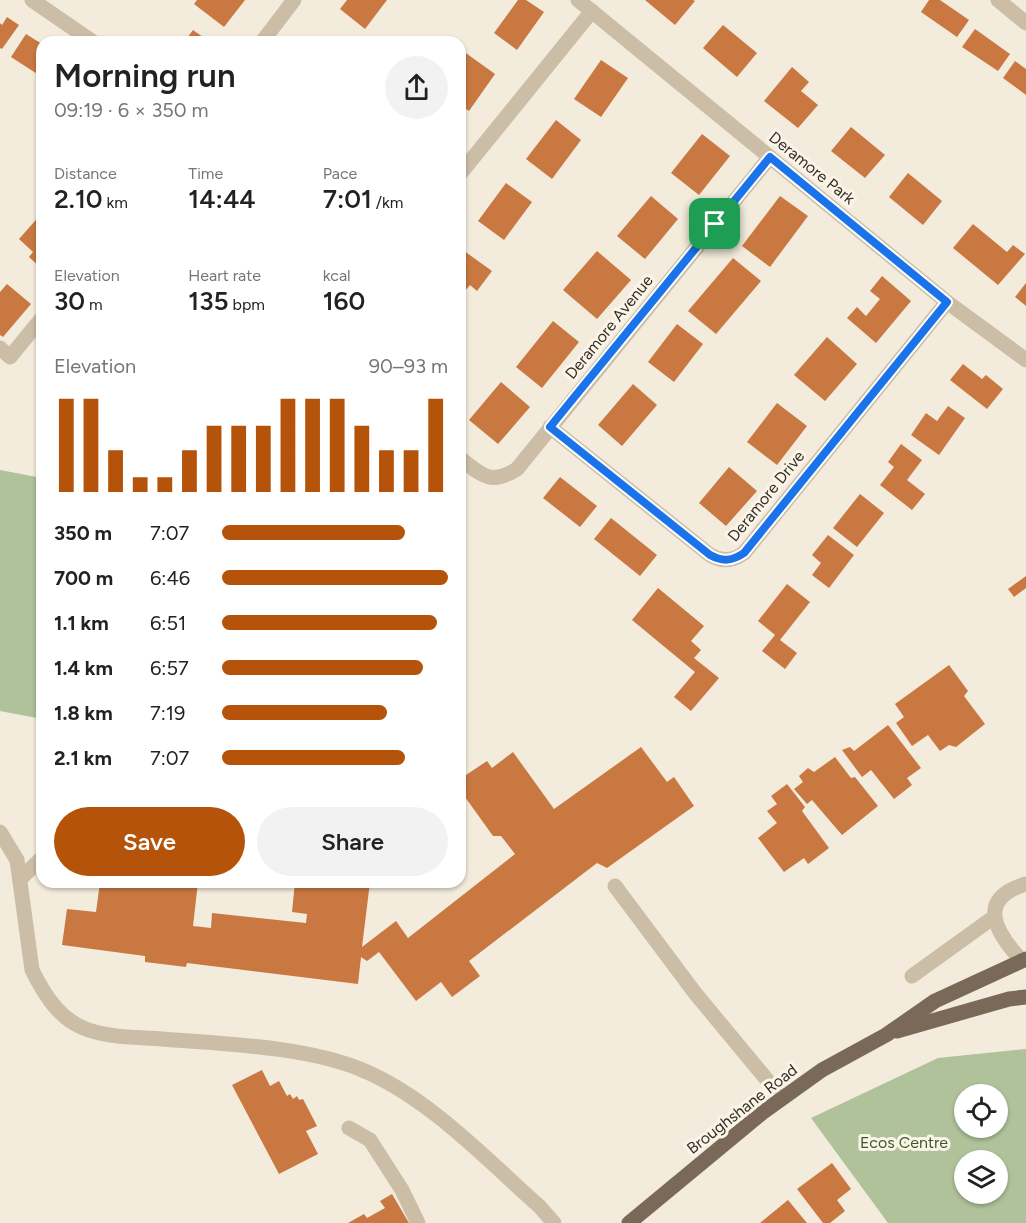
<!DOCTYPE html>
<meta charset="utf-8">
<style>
:root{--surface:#fff;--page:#f2f2f2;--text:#222;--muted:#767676;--accent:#b45309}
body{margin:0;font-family:Figtree,sans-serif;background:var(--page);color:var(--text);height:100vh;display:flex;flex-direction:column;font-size:22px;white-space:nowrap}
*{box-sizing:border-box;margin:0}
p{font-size:20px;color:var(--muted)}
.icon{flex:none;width:33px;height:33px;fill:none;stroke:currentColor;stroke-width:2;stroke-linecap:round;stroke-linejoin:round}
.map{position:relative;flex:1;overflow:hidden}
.details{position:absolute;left:36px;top:36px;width:430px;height:852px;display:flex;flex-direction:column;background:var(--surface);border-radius:18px;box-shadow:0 2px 4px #0004}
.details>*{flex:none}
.fabs{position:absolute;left:954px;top:1084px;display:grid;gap:12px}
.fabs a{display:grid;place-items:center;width:54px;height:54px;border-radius:50%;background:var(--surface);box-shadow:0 2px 4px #0004;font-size:30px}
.pin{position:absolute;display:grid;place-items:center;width:51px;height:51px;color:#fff;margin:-26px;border-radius:12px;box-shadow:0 3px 9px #0006}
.round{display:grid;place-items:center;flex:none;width:63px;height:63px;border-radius:32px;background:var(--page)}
.overview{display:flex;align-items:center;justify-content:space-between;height:102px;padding:0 18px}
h1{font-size:33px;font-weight:600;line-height:45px}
.stats{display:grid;grid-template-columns:repeat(3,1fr);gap:9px;height:102px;padding:6px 18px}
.stats div{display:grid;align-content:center}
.stats b{font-size:26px;font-weight:600}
.stats small{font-size:16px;font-weight:400}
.stats p{font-size:16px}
.chart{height:168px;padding:12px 18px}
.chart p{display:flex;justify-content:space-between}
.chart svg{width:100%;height:108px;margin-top:6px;stroke:var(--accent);stroke-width:6}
.action{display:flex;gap:12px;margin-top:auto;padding:12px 18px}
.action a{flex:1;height:69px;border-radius:36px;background:var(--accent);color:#fff;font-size:24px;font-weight:600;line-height:69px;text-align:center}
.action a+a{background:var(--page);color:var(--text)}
ul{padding:0 18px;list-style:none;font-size:20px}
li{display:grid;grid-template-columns:96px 72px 1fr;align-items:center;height:45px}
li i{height:15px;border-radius:8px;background:var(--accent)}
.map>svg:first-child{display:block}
</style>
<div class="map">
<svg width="1026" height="1223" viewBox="0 0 1026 1223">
<rect width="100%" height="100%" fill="#f3ebdb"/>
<g fill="#afc29a" fill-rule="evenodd">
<path d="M0,470L42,478V719L0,711Z"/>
<path d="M1026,1049V1223H888L811,1118L938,1058ZM964,1095H998V1128H964ZM964,1161H998V1194H964Z"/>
</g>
<g fill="#ca7841">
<path d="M197,0H245L224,27L194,4Z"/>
<path d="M347,0H387L365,29L340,9Z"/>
<path d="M518,0H526L544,12L517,50L494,33Z"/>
<path d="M645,0H693L695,1L675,25Z"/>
<path d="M929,0H940L969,20L957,37L921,12Z"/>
<path d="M7,17L19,25L2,49L0,48V23L2,25Z"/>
<path d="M723,25L757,53L737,77L703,48Z"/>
<path d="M975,29L1010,54L998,71L962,47Z"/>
<path d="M193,30L210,42H184Z"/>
<path d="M26,34L42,44V77L11,57Z"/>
<path d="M463,51L495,74L469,111L460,105V54Z"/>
<path d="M601,60L628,78L601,117L574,99Z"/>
<path d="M1015,61L1026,69V95L1003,78Z"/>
<path d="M792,67L809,82L801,91L818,105L798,128L764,101Z"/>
<path d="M556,120L581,140L552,179L526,159Z"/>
<path d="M851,127L885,155L865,178L831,151Z"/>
<path d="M702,134L730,156L699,195L671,173Z"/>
<path d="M908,173L942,201L923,225L889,197Z"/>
<path d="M506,183L532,202L504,240L478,221Z"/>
<path d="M651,196L678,219L645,259L617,236Z"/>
<path d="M780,196L808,216L770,267L742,246Z"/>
<path d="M42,213V269L29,257L33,252L19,239Z"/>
<path d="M973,224L1007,252L1013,245L1025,254L998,285L953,248Z"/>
<path d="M460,248L492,271L477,291L470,285L460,297Z"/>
<path d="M597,251L631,280L597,319L563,290Z"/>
<path d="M733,258L761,281L716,334L688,311Z"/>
<path d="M882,276L911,301L876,343L847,318L857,307L866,316L880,299L870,291Z"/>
<path d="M1026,283V306L1015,297Z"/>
<path d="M7,284L31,304L3,337L0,335V292Z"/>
<path d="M553,321L579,342L542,388L516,367Z"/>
<path d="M677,324L703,344L674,382L648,362Z"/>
<path d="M827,337L857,364L825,401L794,375Z"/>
<path d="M963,364L982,379L986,375L1003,389L987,409L950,380Z"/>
<path d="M501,382L530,407L498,444L469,420Z"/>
<path d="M633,384L657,405L622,446L598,425Z"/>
<path d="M777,403L807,426L777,465L747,442Z"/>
<path d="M948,406L965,418L939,455L911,435L926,413L937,421Z"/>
<path d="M901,444L922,460L907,480L925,494L912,510L880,485L894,467L888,462Z"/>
<path d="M729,467L757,491L726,526L699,503Z"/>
<path d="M560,477L597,506L580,527L543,498Z"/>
<path d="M860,494L884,513L857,547L833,528Z"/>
<path d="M611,518L657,555L640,576L594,539Z"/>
<path d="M828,535L854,555L829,588L812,575L821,563L812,555Z"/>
<path d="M1026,576V588L1014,597L1008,589Z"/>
<path d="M787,584L810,602L780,640L797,653L785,669L762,651L775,635L758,621Z"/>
<path d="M658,588L704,626L691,641L701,650L694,658L719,678L691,711L674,697L695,672L632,620Z"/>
<path d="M949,665L968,691L964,696L985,724L956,747L949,745L940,751L928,735L912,746L896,723L904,717L895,704Z"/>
<path d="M888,725L921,768L907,778L912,785L894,799L871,770L862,777L842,750L850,747L854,751Z"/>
<path d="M641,747L667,782L674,777L694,806L607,868L597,863L469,961L480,976L452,997L441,982L416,1001L379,952L367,961L361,957L358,984L187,963L186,967L145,962V956L62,945L67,909L96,912L100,882H198L193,926L211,928L212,913L306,923L307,914L292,912L295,882H370L362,947L396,921L408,938L515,854L501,836H493L460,790V779L487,761L492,768L513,752L554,809Z"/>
<path d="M835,757L851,778L855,777L878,806L842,835L812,800L807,804L794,789L803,782L799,776L808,768L814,772Z"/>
<path d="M787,784L805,807L802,811L829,848L808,864L804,858L784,872L758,838L777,823L767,811L777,804L771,796Z"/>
<path d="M262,1070L270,1086L279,1081L287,1096L290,1094L293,1099L297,1096L299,1100L303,1099L317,1126L306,1131L318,1154L279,1174L232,1085Z"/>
<path d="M832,1163L851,1189L837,1200L845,1211L830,1223H823L797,1189Z"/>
<path d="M392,1194L409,1223H348L364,1214L367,1218L385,1208L380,1201Z"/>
<path d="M788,1200L807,1223H760Z"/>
</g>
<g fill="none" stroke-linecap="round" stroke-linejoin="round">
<g stroke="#cbbda6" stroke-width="15">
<path d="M32,0L93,42"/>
<path d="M578,0L947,302L1026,360"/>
<path d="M998,0L1026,23"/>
<path d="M262,42L294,0"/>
<path d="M460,174L592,11"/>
<path d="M0,348L10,357L42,318"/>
<path d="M550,427L710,555C722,562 733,561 744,553L947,302"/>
<path d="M460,458C481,475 491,486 517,469L770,157"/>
<path d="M0,832L17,860L32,970C43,992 57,1016 81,1027C105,1038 136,1037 162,1039C223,1044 303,1046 360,1069C427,1096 485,1158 539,1206L554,1223"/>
<path d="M20,879L42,858"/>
<path d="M615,886L695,993L782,1098"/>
<path d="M1022,961C996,933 975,899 1026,884"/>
<path d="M912,976L994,917"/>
<path d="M349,1128L370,1140L402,1190L418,1223"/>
</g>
<g stroke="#7a6958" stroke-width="15">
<path d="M897,1031L1009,999L1026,997"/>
<path d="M629,1223L762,1113L822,1070L886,1035L935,1001L1026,959"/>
</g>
</g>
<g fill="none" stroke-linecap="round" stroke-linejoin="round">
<g stroke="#fff" stroke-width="12">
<path id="route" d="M770,157L947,302L744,553C732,561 723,562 710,555L550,427Z"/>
</g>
<use href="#route" stroke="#1a73e8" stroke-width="8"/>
</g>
<g text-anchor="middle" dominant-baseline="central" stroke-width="6" stroke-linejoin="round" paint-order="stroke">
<g font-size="16" fill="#372f27" stroke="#faf5e8">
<text transform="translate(812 168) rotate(39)">Deramore Park</text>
<text transform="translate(609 327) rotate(-51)">Deramore Avenue</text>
<text transform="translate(766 496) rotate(-51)">Deramore Drive</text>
<text transform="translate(742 1109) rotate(-38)">Broughshane Road</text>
</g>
<g font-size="16" fill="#3f572a" stroke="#faf5e8">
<text x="904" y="1142">Ecos Centre</text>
</g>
</g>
</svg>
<div class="fabs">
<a><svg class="icon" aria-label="locate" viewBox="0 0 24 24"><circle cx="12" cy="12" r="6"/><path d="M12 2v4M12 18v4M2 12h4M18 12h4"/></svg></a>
<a><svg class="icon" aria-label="layers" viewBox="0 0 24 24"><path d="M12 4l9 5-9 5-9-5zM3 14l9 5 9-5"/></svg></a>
</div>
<div class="pin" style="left:715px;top:224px;background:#1e9e55"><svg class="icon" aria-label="arrive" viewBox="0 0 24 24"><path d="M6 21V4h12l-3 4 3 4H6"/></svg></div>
<section class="details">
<div class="overview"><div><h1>Morning run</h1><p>09:19 · 6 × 350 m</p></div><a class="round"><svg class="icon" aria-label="share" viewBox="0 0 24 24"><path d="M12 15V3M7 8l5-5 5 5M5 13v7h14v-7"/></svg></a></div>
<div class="stats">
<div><p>Distance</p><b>2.10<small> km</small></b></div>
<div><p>Time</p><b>14:44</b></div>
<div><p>Pace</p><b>7:01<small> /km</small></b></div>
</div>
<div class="stats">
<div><p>Elevation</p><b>30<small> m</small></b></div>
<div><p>Heart rate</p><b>135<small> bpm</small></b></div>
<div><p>kcal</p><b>160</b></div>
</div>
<div class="chart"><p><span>Elevation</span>90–93 m</p>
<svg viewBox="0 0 160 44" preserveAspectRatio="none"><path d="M5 44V6M15 44V6M25 44V27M35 44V38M45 44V38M55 44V27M65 44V17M75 44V17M85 44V17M95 44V6M105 44V6M115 44V6M125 44V17M135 44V27M145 44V27M155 44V6"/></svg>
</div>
<ul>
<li><b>350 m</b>7:07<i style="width:81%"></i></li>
<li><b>700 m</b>6:46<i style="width:100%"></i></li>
<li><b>1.1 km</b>6:51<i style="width:95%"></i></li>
<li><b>1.4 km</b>6:57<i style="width:89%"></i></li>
<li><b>1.8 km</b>7:19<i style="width:73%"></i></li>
<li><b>2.1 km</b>7:07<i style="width:81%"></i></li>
</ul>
<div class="action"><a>Save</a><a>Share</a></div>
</section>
</div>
